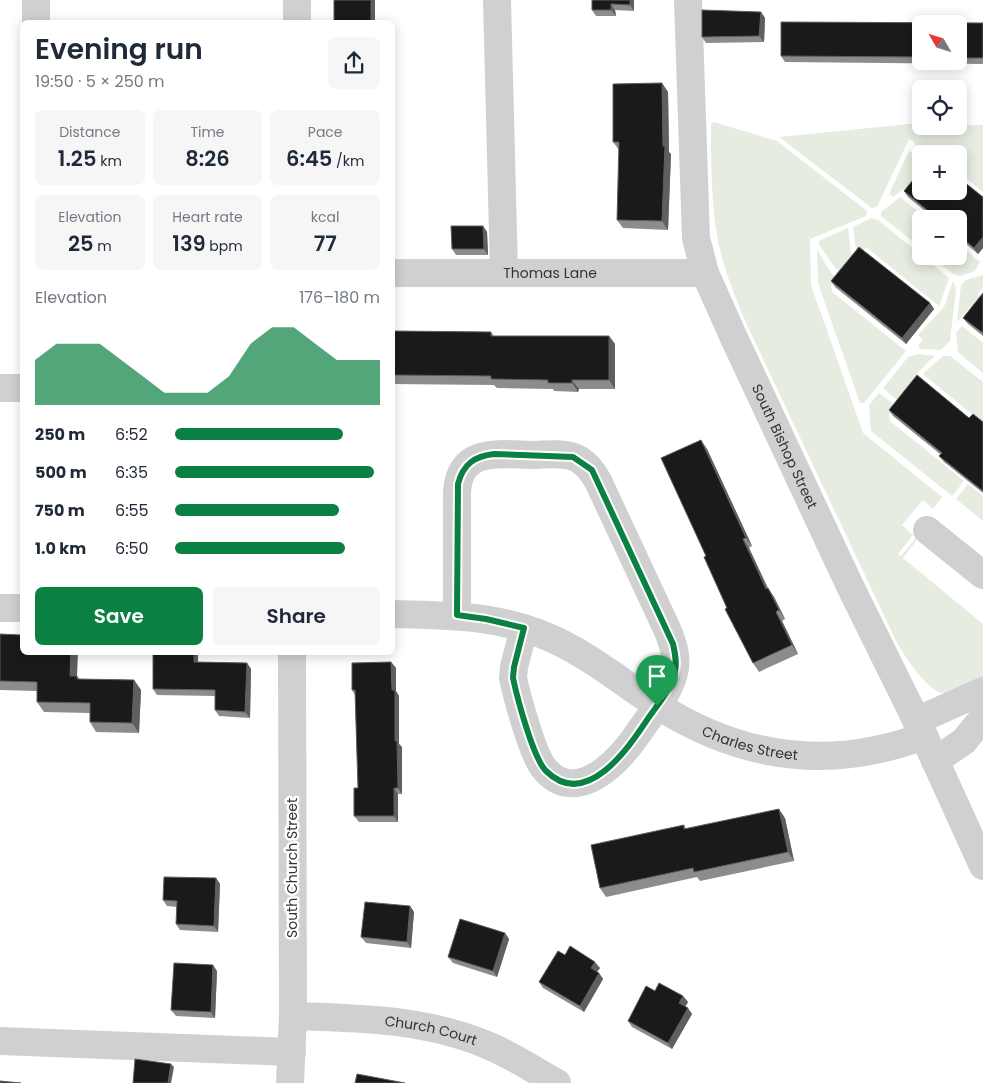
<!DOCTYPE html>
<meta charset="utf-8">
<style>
:root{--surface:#fff;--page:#f6f6f7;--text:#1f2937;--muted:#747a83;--accent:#0b8043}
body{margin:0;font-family:Poppins,sans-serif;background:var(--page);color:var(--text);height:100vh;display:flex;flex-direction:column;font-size:19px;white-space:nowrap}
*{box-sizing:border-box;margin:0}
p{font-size:16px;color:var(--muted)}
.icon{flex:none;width:28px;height:28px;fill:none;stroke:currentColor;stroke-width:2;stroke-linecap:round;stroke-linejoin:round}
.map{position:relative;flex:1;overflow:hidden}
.sheet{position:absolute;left:20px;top:20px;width:375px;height:635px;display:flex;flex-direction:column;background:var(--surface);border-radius:8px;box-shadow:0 2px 12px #0003}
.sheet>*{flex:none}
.needle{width:32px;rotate:309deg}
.tools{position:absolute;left:912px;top:15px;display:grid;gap:10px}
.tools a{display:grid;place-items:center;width:55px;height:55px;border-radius:8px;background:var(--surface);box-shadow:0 2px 12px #0003;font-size:25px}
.pin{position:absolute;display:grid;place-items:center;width:42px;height:42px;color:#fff;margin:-51px -21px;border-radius:50% 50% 50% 0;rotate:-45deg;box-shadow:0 0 5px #0007}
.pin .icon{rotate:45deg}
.round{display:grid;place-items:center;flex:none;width:52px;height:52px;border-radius:8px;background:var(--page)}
.overview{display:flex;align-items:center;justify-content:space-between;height:85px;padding:0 15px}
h1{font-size:28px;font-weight:600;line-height:38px}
.metrics{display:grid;grid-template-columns:repeat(3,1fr);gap:8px;height:85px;padding:5px 15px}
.metrics div{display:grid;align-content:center;border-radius:8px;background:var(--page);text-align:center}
.metrics b{font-size:21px;font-weight:600}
.metrics small{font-size:14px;font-weight:400}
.metrics p{font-size:14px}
.chart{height:140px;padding:10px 15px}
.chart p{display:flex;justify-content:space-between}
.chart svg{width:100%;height:90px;margin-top:5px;fill:var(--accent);opacity:.7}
.cta{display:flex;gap:10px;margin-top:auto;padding:10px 15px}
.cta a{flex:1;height:58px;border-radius:8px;background:var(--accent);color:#fff;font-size:20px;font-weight:600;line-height:58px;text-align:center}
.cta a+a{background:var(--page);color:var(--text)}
ul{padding:0 15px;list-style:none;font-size:16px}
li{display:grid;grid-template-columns:80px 60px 1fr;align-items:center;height:38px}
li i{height:12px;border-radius:6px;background:var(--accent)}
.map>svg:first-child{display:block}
</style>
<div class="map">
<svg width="983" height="1083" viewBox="0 0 983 1083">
<rect width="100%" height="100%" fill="#fff"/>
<g fill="#e6ecdf">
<path d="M714,122L777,141L867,211L866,216L810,239L811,285L863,433L942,497L933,509L923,500L902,525L913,535L898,554L901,556L921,532L922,533L903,558L983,624V680C972,684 958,692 946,693C929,695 904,655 896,641L748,327C733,293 719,258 715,221C711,189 711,156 711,124Z"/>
<path d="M909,124H921V126L983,125V192L959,172V154H921L913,141L909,139L877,207L872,208L779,137Z"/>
<path d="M909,151L914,153L921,166V176L893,197L889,194Z"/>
<path d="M900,197L927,219H921V248L881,216V212Z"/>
<path d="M871,218L878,220L949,278L939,306L866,247L857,257L853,227Z"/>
<path d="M848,228L852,261L842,273L836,269L818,243L821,240Z"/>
<path d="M959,245L980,262L975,271L960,276L953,274L931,256H959Z"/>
<path d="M817,250L832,274L838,278L831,286L832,292L906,351L864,403H860L818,283Z"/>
<path d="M983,275V287L978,294L983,298L974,310L970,307L957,322L961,285L966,280Z"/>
<path d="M953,281L956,289L950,341L941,350L921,349L918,346L923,339L918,335L944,307Z"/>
<path d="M962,326L983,343V373L958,352L956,333Z"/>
<path d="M919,354L935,356C920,368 908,384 899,402L883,388L908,357Z"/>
<path d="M943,356H950L983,382V423L923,374Z"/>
<path d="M879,393L896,406L889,415L890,421L964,481L952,496L871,431L869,405Z"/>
<path d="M968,484L983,496V521L956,499Z"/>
</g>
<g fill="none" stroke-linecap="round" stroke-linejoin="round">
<g stroke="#d0d0d0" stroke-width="28">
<path d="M36,0V22"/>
<path d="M497,0L504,272"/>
<path id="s1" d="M688,0L696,238L705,273L734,338L850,586L924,736L983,866"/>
<path d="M297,22V0"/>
<path id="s2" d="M392,273H705"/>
<path d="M0,388H22"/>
<path d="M927,530L983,575"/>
<path d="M0,608H22"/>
<path id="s3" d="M392,614C445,615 499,615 548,637C588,654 621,682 657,705C741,759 830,771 924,736"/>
<path d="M457,615V492C460,447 498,454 531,455C545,455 561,452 574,457C585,461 592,471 598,481L667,629C673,643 678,658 674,673C669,694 651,714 639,732C620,760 576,809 543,767C532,752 517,697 513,678L514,667L524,628"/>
<path d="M916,721L983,691"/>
<path d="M935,761L964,741L983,718"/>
<path id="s4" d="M293,1016C359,1018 425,1019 487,1045C512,1055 534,1070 557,1083"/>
<path d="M0,1041L292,1052"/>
<path d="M290,1083L293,1016L292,652"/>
</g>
</g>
<g fill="#8c8c8c" fill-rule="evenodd">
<path d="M592,0H634V11L615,10L616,16H596L592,10Z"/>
<path d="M761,12L765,18L764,42L706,43L702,37Z"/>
<path d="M781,22L983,23V64L785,62L781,56ZM921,24H959V61H921Z"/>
<path d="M662,83L668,92L669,152L671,154L668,230L623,228L617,220L619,150L613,142Z"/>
<path d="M904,191L983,197V248L978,254L959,238V219H935L908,197Z"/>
<path d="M483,226L487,232L488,255H456L452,249Z"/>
<path d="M831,281L930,303L934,309L906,344L835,287Z"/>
<path d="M983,293V336L968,324L963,318Z"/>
<path d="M392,331L491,332L494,336H609L615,344V389H579L578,392L554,391L553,389L497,388L494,385L392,384Z"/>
<path d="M889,410L969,418L983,422V493L944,462L939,456L940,454L893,416Z"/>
<path d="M707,449L752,546L749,548L768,588L774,597L785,619L782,621L798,654L759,672L753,663L727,608L706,556Z"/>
<path d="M0,634L77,676L79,679L134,680L141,690L139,733L96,732L90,722V713L44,712L37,702V691L0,690Z"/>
<path d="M198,662L247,663L251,669L250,718L219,716L215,710V696L157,695L153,689Z"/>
<path d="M391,662L396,668V691L399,696V744L402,747V794H398V822H359L354,816L358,788L355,695L352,690Z"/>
<path d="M785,818L794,861L700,881L697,877L606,897L600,888L684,825L686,829Z"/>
<path d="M216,878L220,884L218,932L180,930L176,924L177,907L167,906L163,900Z"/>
<path d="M410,906L414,912L411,948L366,943L361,937Z"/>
<path d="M505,933L509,939L497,977L453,963L448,957Z"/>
<path d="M565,955L600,968L597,972L599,973L603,979L584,1012L543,988L539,982Z"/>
<path d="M217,971L215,1018L176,1016L171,1010Z"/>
<path d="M655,991L683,996L688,1002L685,1006L692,1014L672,1049L632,1027L628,1021Z"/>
</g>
<g fill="#5f5f5f">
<rect x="371" y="0" width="4" height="22"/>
<path d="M630,0H634V11L630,5Z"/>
<path d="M611,4L615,10L616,16L611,10Z"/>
<path d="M761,12L765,18L764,42L759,36Z"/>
<path d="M662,83L668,92L669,152L671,154L668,230L662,221L663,146Z"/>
<path d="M483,226L487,232L488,255L484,249Z"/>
<path d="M983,237V248L978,254L974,248Z"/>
<path d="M930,303L934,309L906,344L902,338Z"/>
<path d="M609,336L615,344V389L609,380Z"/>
<path d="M572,380L579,389L578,392L572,383Z"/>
<path d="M701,440L707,449L752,546L746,538Z"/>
<path d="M743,539L749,548L772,598L766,589Z"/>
<path d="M768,588L774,597L785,619L779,610Z"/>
<path d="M776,612L782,621L798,654L792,645Z"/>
<path d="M71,652H78L77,676L84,686L70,676Z"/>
<path d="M194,652H198V668L194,662Z"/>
<path d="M391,662L396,668V691L399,696V744L402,747V794L398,788L392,690Z"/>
<path d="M247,663L251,669L250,718L245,712Z"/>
<path d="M134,680L141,690L139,733L132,723Z"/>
<path d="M394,788L398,794V822L394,816Z"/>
<path d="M779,809L785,818L794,861L788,852Z"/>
<path d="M216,878L220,884L218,932L214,926Z"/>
<path d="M410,906L414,912L411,948L407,942Z"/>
<path d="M505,933L509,939L497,977L493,971Z"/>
<path d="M595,962L600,968L595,974L591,968Z"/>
<path d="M213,965L217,971L215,1018L211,1012Z"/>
<path d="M599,973L603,979L584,1012L580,1006Z"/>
<path d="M683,996L688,1002L684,1009L679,1003Z"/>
<path d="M688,1008L692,1014L672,1049L668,1043Z"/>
<path d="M171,1064L174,1067L171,1083H168Z"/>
</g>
<g fill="#1a1a1a" stroke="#5f5f5f">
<rect x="334" y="0" width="37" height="22"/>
<path d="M592,0H630V5L611,4V10H592Z"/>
<path d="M702,10L761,12L759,36L702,37Z"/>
<path d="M781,22L983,23V58H959V24H921V57L781,56Z"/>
<path d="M662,83L663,146H665L662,221L617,220L619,142H613V84Z"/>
<path d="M921,170V191H959V178L983,197V237L974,248L959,235V219H938L904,191Z"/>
<path d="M451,226H483L484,249H452Z"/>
<path d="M859,247L930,303L902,338L831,281Z"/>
<path d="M983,293V333L963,318Z"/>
<path d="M392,331L491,332V336H609V380H572V383H548V380L491,379V376L392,375Z"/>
<path d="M917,375L969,418L973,414L983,422V491L939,456L942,453L889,410Z"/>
<path d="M701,440L746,538L743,539L766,589L768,588L779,610L776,612L792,645L753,663L725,609L727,608L704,557L706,556L661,458Z"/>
<path d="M0,634L22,635V652H71L70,676H77V679L134,680L132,723L90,722V703L37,702V682L0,681Z"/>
<path d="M153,652H194V662L247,663L245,712L215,710V690L153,689Z"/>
<path d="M391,662L392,690H395V741H397L398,788H394V816H354V788H358L355,690H352V663Z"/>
<path d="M779,809L788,852L694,872L693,868L600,888L591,845L684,825V829Z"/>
<path d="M164,877L216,878L214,926L176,924L177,901L163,900Z"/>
<path d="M365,902L410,906L407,942L361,937Z"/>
<path d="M460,919L505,933L493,971L448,957Z"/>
<path d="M570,946L595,962L591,968L599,973L580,1006L539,982L558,951L565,955Z"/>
<path d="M174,963L213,965L211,1012L171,1010Z"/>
<path d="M659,983L683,996L679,1003L688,1008L668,1043L628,1021L646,986L655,991Z"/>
<path d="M135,1059L171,1064L168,1083H133Z"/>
<path d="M357,1074L405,1083H355Z"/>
<path d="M0,1081L21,1083H0Z"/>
</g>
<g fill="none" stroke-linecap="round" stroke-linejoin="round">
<g stroke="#fff" stroke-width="10">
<path id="route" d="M494,454L573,457L592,470L673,644C675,653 677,662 675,671C672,688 658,704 649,717C629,747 587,811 546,771C533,758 517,697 513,678L514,667L524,628L486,619L457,615L458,484C463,464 475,456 494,454Z"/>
</g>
<use href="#route" stroke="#0b8043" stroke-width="6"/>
</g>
<g text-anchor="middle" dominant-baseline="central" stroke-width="5" stroke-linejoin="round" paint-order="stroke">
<g font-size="14" fill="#333" stroke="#fff">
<text stroke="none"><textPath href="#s2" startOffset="158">Thomas Lane</textPath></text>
<text stroke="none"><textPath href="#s1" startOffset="465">South Bishop Street</textPath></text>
<text stroke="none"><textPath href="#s3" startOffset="389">Charles Street</textPath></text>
<text transform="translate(292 868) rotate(-90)">South Church Street</text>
<text stroke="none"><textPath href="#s4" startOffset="139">Church Court</textPath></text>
</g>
</g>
</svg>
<div class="tools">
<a><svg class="needle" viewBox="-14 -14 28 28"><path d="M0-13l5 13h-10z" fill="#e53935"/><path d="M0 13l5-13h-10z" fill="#747a83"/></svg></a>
<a><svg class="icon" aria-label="locate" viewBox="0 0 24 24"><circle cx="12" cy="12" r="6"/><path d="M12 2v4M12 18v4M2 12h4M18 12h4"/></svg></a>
<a>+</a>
<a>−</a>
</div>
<div class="pin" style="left:657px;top:706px;background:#1e9e55"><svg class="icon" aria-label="arrive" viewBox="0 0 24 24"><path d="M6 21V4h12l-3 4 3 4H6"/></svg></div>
<section class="sheet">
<div class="overview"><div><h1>Evening run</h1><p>19:50 · 5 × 250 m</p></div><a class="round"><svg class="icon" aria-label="share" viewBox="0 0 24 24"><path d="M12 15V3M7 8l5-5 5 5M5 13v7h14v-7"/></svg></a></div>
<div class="metrics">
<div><p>Distance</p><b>1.25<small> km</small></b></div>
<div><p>Time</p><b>8:26</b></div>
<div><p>Pace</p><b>6:45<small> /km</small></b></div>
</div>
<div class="metrics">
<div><p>Elevation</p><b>25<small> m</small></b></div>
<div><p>Heart rate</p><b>139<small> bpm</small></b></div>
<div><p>kcal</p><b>77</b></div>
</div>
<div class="chart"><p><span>Elevation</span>176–180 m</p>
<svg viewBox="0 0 160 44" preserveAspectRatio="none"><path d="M0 44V22L10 14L20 14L30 14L40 22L50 30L60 38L70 38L80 38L90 30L100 14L110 6L120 6L130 14L140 22L150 22L160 22V44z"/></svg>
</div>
<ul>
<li><b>250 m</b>6:52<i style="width:82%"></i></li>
<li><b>500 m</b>6:35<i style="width:97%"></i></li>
<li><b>750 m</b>6:55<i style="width:80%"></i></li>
<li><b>1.0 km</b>6:50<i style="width:83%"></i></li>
</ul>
<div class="cta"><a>Save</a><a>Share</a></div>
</section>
</div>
